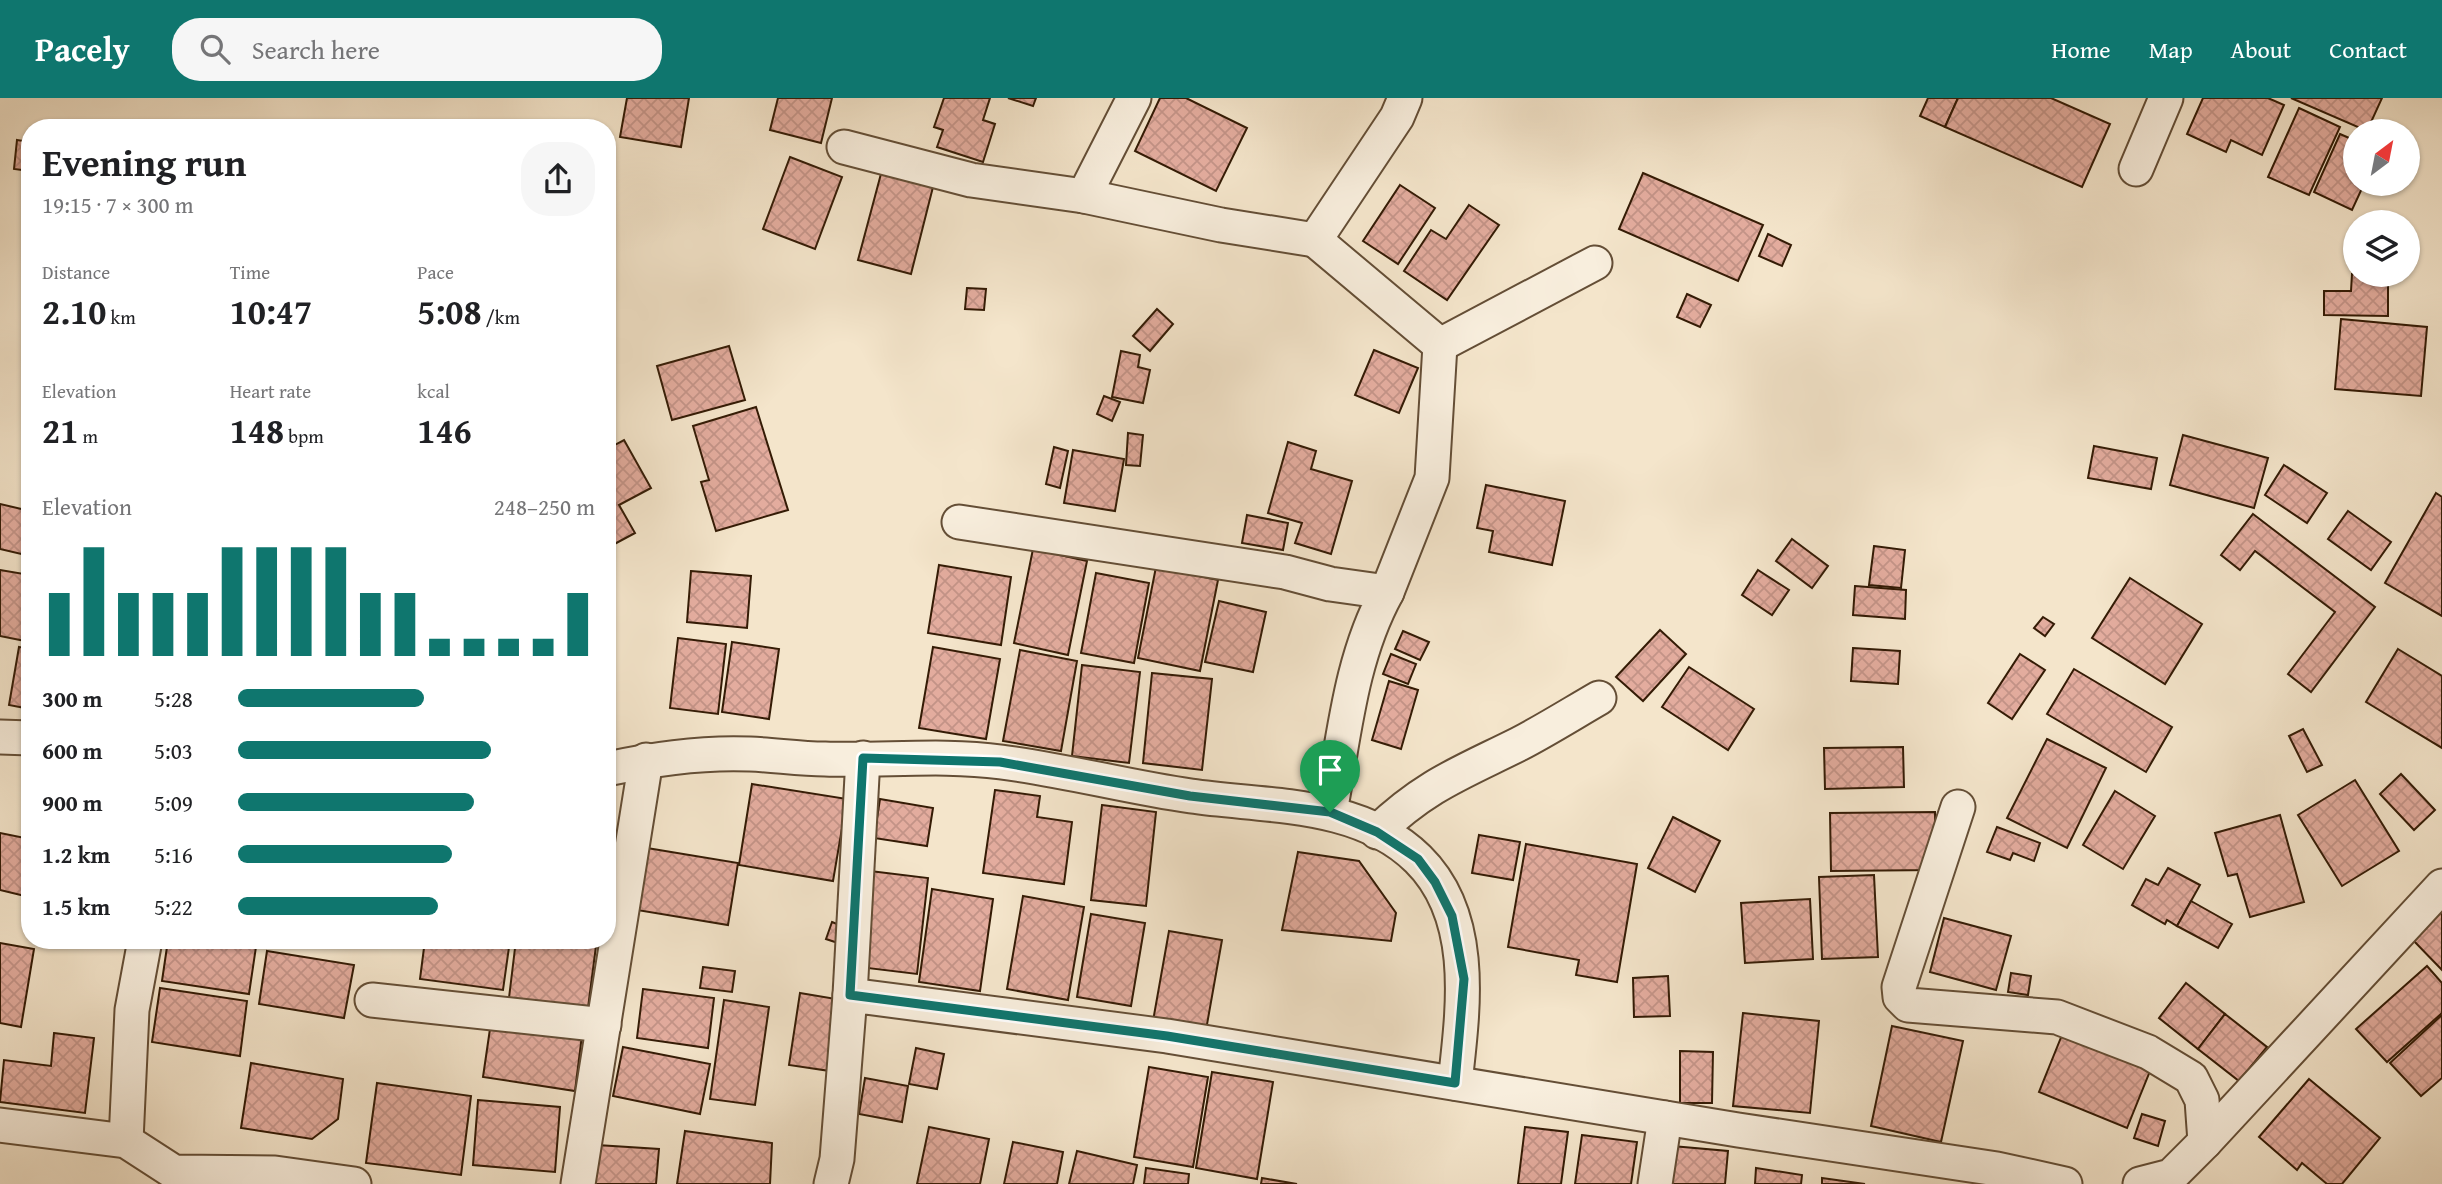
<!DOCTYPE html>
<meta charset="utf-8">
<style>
:root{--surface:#fff;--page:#f6f6f6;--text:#202124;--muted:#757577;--accent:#0f766e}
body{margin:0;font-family:"Gentium Book Plus",serif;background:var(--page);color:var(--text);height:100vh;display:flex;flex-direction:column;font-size:26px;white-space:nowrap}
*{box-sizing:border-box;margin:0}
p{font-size:23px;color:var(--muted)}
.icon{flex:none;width:38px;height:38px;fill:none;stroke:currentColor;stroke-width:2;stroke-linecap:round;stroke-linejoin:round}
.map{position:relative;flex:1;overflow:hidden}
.sheet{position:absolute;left:21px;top:21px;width:595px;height:830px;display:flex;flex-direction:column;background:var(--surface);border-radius:28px;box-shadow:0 2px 5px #0004}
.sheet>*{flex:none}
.needle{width:46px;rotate:32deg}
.fabs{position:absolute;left:2343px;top:21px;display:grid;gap:14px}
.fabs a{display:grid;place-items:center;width:77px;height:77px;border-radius:50%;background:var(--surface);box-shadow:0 2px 5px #0004;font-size:35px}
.pin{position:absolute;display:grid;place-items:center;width:60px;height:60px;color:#fff;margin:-72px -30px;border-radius:50% 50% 50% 0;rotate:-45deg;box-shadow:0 0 7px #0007}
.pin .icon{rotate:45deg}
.round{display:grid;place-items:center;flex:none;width:74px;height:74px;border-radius:28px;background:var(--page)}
.overview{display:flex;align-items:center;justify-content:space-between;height:119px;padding:0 21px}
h1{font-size:38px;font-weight:800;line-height:52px}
.metrics{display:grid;grid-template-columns:repeat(3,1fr);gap:10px;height:119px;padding:7px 21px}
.metrics div{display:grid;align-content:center}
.metrics b{font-size:35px;font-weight:800}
.metrics small{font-size:19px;font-weight:400}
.metrics p{font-size:19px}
.chart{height:196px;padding:14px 21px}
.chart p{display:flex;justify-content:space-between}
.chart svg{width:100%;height:126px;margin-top:7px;stroke:var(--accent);stroke-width:6}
ul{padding:0 21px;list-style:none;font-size:23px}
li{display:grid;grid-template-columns:112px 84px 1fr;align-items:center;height:52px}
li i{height:18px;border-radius:9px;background:var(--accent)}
header{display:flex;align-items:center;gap:42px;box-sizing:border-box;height:98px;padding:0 35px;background:var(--accent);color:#fff}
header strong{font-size:33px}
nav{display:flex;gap:38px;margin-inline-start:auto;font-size:24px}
.search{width:490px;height:63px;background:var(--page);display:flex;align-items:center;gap:18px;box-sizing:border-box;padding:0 24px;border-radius:28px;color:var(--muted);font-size:26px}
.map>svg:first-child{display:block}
</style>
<header>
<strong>Pacely</strong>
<div class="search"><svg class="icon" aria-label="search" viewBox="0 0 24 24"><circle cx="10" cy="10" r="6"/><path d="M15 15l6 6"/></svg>Search here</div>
<nav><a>Home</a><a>Map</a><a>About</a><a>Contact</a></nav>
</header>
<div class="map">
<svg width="2442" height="1086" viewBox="0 0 2442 1086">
<defs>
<pattern id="building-cross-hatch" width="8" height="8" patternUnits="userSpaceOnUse" patternTransform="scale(1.75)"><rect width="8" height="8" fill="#e3ac9e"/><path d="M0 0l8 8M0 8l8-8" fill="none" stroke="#c39387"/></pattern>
</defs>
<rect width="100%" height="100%" fill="#f4e5cb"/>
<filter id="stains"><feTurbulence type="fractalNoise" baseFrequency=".00286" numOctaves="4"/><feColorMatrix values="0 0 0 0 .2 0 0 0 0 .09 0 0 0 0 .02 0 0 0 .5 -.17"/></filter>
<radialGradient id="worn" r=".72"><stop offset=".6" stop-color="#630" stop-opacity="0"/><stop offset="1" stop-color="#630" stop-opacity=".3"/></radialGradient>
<g fill="url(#building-cross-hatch)" stroke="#341b05" stroke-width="2">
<path d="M627,0H689L681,49L620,39Z"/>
<path d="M778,0H832L821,45L770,32Z"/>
<path d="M944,0H990L983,22L995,26L983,64L937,49L943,32L934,29Z"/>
<path d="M1008,0H1036L1033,8Z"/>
<path d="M1160,0H1186L1247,30L1216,93L1135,53Z"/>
<path d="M1928,0H1958L1945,29L1920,18Z"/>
<path d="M1958,0H2051L2110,26L2082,89L1945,29Z"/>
<path d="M2203,0H2268L2284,7L2262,57L2231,42L2226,54L2187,36Z"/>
<path d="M2291,0H2382L2367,33Z"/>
<path d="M2299,10L2340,29L2309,97L2268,79Z"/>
<path d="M2340,36L2356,43V86H2364L2352,112L2314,94Z"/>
<path d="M17,42L30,44V73L14,71Z"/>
<path d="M790,59L842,79L815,151L763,131Z"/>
<path d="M882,72L934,85L911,176L858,162Z"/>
<path d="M1643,75L1763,127L1738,183L1619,131Z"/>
<path d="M1400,87L1435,110L1398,166L1363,143Z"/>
<path d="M1469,107L1499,127L1447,202L1404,173L1431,132L1446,141Z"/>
<path d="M1768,136L1791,147L1782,168L1759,158Z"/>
<path d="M2352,176L2388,177V218L2324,217V193H2351Z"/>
<path d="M967,190L986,191L984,212L965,211Z"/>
<path d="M1687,196L1711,207L1700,229L1677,219Z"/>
<path d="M1157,211L1173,226L1150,253L1133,238Z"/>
<path d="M2341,221L2427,229L2421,298L2335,291Z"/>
<path d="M729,248L745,302L672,322L657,268Z"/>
<path d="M1374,252L1418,270L1399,315L1355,297Z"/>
<path d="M1121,253L1140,257L1138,269L1150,272L1143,305L1112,299Z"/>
<path d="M1104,298L1120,304L1112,323L1097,316Z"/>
<path d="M756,309L788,412L716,433L701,384L709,382L693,328Z"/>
<path d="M1128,335L1143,337L1140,368L1126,367Z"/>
<path d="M2183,337L2268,360L2254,410L2170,387Z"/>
<path d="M624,342L651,390L619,407L635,435L607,450V351Z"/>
<path d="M1288,344L1316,353L1311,371L1352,383L1331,456L1295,445L1302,425L1268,415Z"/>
<path d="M2094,348L2157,360L2151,391L2088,380Z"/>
<path d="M1054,349L1068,353L1060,390L1046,386Z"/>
<path d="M1073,352L1124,361L1115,413L1064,405Z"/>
<path d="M2284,367L2327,395L2307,425L2265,397Z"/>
<path d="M1486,387L1565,403L1552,467L1489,454L1493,433L1477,430Z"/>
<path d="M2436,395L2442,399V518L2385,485Z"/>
<path d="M0,406L30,413V458L0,451Z"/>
<path d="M2348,413L2391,444L2371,472L2328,441Z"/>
<path d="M2253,416L2375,509L2311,594L2288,576L2335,514L2255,453L2240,472L2221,457Z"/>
<path d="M1247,417L1288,425L1283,452L1242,445Z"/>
<path d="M1792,441L1828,468L1812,490L1776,463Z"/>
<path d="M1874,448L1905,452L1901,490L1869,487Z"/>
<path d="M1033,451L1087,463L1068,557L1014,545Z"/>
<path d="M939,467L1011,479L1001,547L928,535Z"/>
<path d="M1156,469L1218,482L1200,573L1138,560Z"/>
<path d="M0,472L30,477V544L0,538Z"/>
<path d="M1758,472L1789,492L1772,517L1742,497Z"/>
<path d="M691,473L751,478L747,530L687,524Z"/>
<path d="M1096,475L1149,485L1134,565L1081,555Z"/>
<path d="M2130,480L2202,526L2165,586L2092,540Z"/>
<path d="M1855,488L1906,492L1905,521L1853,517Z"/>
<path d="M1219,503L1266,514L1253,574L1205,564Z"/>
<path d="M2043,519L2054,526L2045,538L2034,530Z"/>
<path d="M1660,532L1686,556L1643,603L1616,579Z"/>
<path d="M1403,533L1429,544L1420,562L1395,551Z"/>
<path d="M678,540L726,546L718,616L670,610Z"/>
<path d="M732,544L779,551L769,621L722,614Z"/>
<path d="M19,549L30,551V611L9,607Z"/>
<path d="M933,549L1000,561L986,641L919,630Z"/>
<path d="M1853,550L1900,553L1898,586L1851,583Z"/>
<path d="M2398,551L2442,578V650L2366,604Z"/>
<path d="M1020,552L1077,563L1061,653L1003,643Z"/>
<path d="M1391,556L1416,566L1408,586L1383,576Z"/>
<path d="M2020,556L2045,572L2012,621L1988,605Z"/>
<path d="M1082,567L1140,574L1129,665L1072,658Z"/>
<path d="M1689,569L1754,611L1728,652L1662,609Z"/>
<path d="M2074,571L2172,629L2146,674L2047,616Z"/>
<path d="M1152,575L1212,581L1202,672L1143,665Z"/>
<path d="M1389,583L1418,592L1401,651L1372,642Z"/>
<path d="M2303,631L2322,667L2307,674L2289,638Z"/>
<path d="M2047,641L2106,670L2067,750L2007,720Z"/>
<path d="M1903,649L1904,689L1825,691L1824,650Z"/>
<path d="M2401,676L2435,712L2414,732L2380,696Z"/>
<path d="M2355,682L2399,753L2342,788L2298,717Z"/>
<path d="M752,686L847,701L833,783L739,767Z"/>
<path d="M995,692L1040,698L1037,719L1072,724L1064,786L983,775Z"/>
<path d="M2115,693L2155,718L2123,771L2083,747Z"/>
<path d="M880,701L933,710L927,748L874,740Z"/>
<path d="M1102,707L1156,714L1146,808L1091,802Z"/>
<path d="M1935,714L1936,772L1831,773L1830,715Z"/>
<path d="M2280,717L2304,804L2250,819L2237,776L2228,778L2215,735Z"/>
<path d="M1673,719L1720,743L1695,794L1648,770Z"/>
<path d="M1997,729L2040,745L2034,763L2013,755L2010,762L1987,754Z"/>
<path d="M0,735L30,741V777L25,798L0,792Z"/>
<path d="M1479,737L1520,744L1513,782L1472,775Z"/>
<path d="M1526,746L1637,766L1617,884L1576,877L1579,862L1508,849Z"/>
<path d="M647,750L738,765L728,827L637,812Z"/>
<path d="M1298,754L1359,763L1396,815L1391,843L1282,832Z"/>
<path d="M2168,770L2200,787L2177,828L2167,822L2165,826L2132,807L2146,781L2158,787Z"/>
<path d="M870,773L928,780L917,876L859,869Z"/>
<path d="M1874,777L1878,859L1822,861L1819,779Z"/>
<path d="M932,791L993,801L980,893L919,884Z"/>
<path d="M1023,798L1084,809L1068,902L1007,891Z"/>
<path d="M1810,801L1813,861L1745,865L1741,805Z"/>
<path d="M2191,803L2232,826L2218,850L2177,828Z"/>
<path d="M2442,806V872L2410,839Z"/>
<path d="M1091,816L1145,825L1131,908L1077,899Z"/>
<path d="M1944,820L2011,838L1996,892L1930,874Z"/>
<path d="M832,824L847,830L841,846L826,841Z"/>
<path d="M1169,833L1222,842L1206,932L1153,923Z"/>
<path d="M168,842H257L249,896L162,883Z"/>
<path d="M425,842H510L503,892L420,881Z"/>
<path d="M516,842H550L596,848L588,910L509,900Z"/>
<path d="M0,845L34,851L21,929L0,925Z"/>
<path d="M267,853L354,867L344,920L259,906Z"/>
<path d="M2427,868L2442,885V915L2387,964L2356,931Z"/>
<path d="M703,869L735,873L732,894L700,890Z"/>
<path d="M2011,875L2031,878L2028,897L2008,894Z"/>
<path d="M1668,878L1670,918L1634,919L1633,880Z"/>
<path d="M2186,885L2225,916L2198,951L2159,920Z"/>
<path d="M160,890L247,903L240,958L152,944Z"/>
<path d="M643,891L714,900L708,950L637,940Z"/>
<path d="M800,895L842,902L830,973L789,967Z"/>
<path d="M724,902L769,909L755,1007L710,1001Z"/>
<path d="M1743,915L1819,923L1810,1015L1733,1008Z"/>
<path d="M2225,916L2267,949L2239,983L2198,951Z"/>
<path d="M2442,917V980L2421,998L2390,965Z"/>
<path d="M491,924L582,937L575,993L483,979Z"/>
<path d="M1892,928L1963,943L1941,1044L1871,1028Z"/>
<path d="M54,935L94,940L85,1015L0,1004L4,962L51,968Z"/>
<path d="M2062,937L2150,973L2127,1030L2039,994Z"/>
<path d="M623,949L710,966L700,1016L613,998Z"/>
<path d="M916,950L944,956L937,991L909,986Z"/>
<path d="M1680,953L1713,954L1712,1005H1680Z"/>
<path d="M251,965L343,981L338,1021L312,1041L241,1030Z"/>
<path d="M1149,969L1208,979L1193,1069L1134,1059Z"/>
<path d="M1212,974L1273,984L1257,1081L1196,1070Z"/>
<path d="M865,980L908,988L902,1024L859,1016Z"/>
<path d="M2309,981L2380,1040L2342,1086H2327L2302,1065L2297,1072L2259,1039Z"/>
<path d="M377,985L471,998L461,1077L366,1065Z"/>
<path d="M478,1002L560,1009L555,1074L473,1067Z"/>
<path d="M2142,1016L2165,1023L2158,1048L2134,1040Z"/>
<path d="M929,1029L989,1041L980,1086H917Z"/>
<path d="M1525,1029L1568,1034L1561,1086H1518Z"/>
<path d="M685,1033L772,1045L770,1086H677Z"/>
<path d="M1582,1037L1637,1044L1631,1086H1575Z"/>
<path d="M1013,1044L1063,1054L1057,1086H1004Z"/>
<path d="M597,1047L659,1051L656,1086H595Z"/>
<path d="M1672,1048L1728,1053L1725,1086H1668Z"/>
<path d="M1077,1053L1137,1067L1133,1086H1069Z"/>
<path d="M1146,1070L1189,1076L1188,1086H1144Z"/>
<path d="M1756,1070L1802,1077L1801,1086H1755Z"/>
<path d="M1262,1080L1297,1086H1261Z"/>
<path d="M1822,1080L1865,1086H1822Z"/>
</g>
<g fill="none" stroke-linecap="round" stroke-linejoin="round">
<g stroke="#644e36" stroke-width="37">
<g id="minor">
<path d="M1134,0L1084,98L1221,127L1315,142"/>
<path d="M844,49L971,82L1084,98"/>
<path d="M2136,71L2166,0"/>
<path d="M1440,247L1595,165"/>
<path d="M959,424L1285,474L1330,486L1387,494C1350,561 1344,640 1330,714"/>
<path d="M1387,494L1432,380L1440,247L1315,142L1397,19L1405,0"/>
<path d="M0,639L30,640"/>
<path d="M607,671C653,661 704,654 750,656C775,657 800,661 825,661C883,663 944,656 1001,664C1065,672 1127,689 1191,698C1267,709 1359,703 1418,761C1477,819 1463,912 1455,985"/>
<path d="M1958,709L1899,889L1900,899L1908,907L2057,919L2148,954L2191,980L2202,1002L2205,1044"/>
<path d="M1377,734C1426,687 1461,675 1519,646C1546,632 1573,615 1599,600"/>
<path d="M850,897L863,660"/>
<path d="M372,902L604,927"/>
<path d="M0,1027L126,1043L174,1074L275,1075L354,1086"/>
<path d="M126,1043L132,912L145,842"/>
<path d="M578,1086L646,662"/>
<path d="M831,1086L837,1061L850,897L1167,938L1738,1032L1997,1071L2065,1086"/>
<path d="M1655,1086L1665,1020"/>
<path d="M2140,1086L2171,1078L2205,1044L2442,788"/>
</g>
</g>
<use href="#minor" stroke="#f8eedd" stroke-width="33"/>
</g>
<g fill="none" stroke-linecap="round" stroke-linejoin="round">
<g stroke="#fff" stroke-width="14">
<path id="route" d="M863,660L1000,664L1190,698L1330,714L1377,734L1418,761L1435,784L1452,818L1464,881L1455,985L1167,938L850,897Z"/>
</g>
<use href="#route" stroke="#0f766e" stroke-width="9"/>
</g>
<rect width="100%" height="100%" filter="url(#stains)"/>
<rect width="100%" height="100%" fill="url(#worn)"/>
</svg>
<div class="fabs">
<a><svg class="needle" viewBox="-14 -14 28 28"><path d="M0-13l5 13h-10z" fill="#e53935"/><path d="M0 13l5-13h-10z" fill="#757577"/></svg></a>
<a><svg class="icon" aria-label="layers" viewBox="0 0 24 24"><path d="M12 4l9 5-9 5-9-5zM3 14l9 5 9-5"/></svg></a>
</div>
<div class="pin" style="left:1330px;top:714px;background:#1e9e55"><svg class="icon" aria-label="arrive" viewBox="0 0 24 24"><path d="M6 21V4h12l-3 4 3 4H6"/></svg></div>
<section class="sheet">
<div class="overview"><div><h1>Evening run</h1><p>19:15 · 7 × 300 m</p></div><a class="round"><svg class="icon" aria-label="share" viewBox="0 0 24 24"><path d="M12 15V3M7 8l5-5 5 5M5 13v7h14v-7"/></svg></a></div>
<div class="metrics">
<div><p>Distance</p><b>2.10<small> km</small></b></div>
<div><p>Time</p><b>10:47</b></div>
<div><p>Pace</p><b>5:08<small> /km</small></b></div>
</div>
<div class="metrics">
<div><p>Elevation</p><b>21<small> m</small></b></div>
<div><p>Heart rate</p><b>148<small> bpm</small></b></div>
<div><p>kcal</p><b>146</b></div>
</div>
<div class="chart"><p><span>Elevation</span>248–250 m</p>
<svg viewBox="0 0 160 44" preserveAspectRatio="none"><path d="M5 44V22M15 44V6M25 44V22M35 44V22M45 44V22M55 44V6M65 44V6M75 44V6M85 44V6M95 44V22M105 44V22M115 44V38M125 44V38M135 44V38M145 44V38M155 44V22"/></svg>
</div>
<ul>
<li><b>300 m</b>5:28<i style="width:52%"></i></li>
<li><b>600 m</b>5:03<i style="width:71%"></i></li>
<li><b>900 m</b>5:09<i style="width:66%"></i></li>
<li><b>1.2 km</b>5:16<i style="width:60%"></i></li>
<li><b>1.5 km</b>5:22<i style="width:56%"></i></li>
</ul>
</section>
</div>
